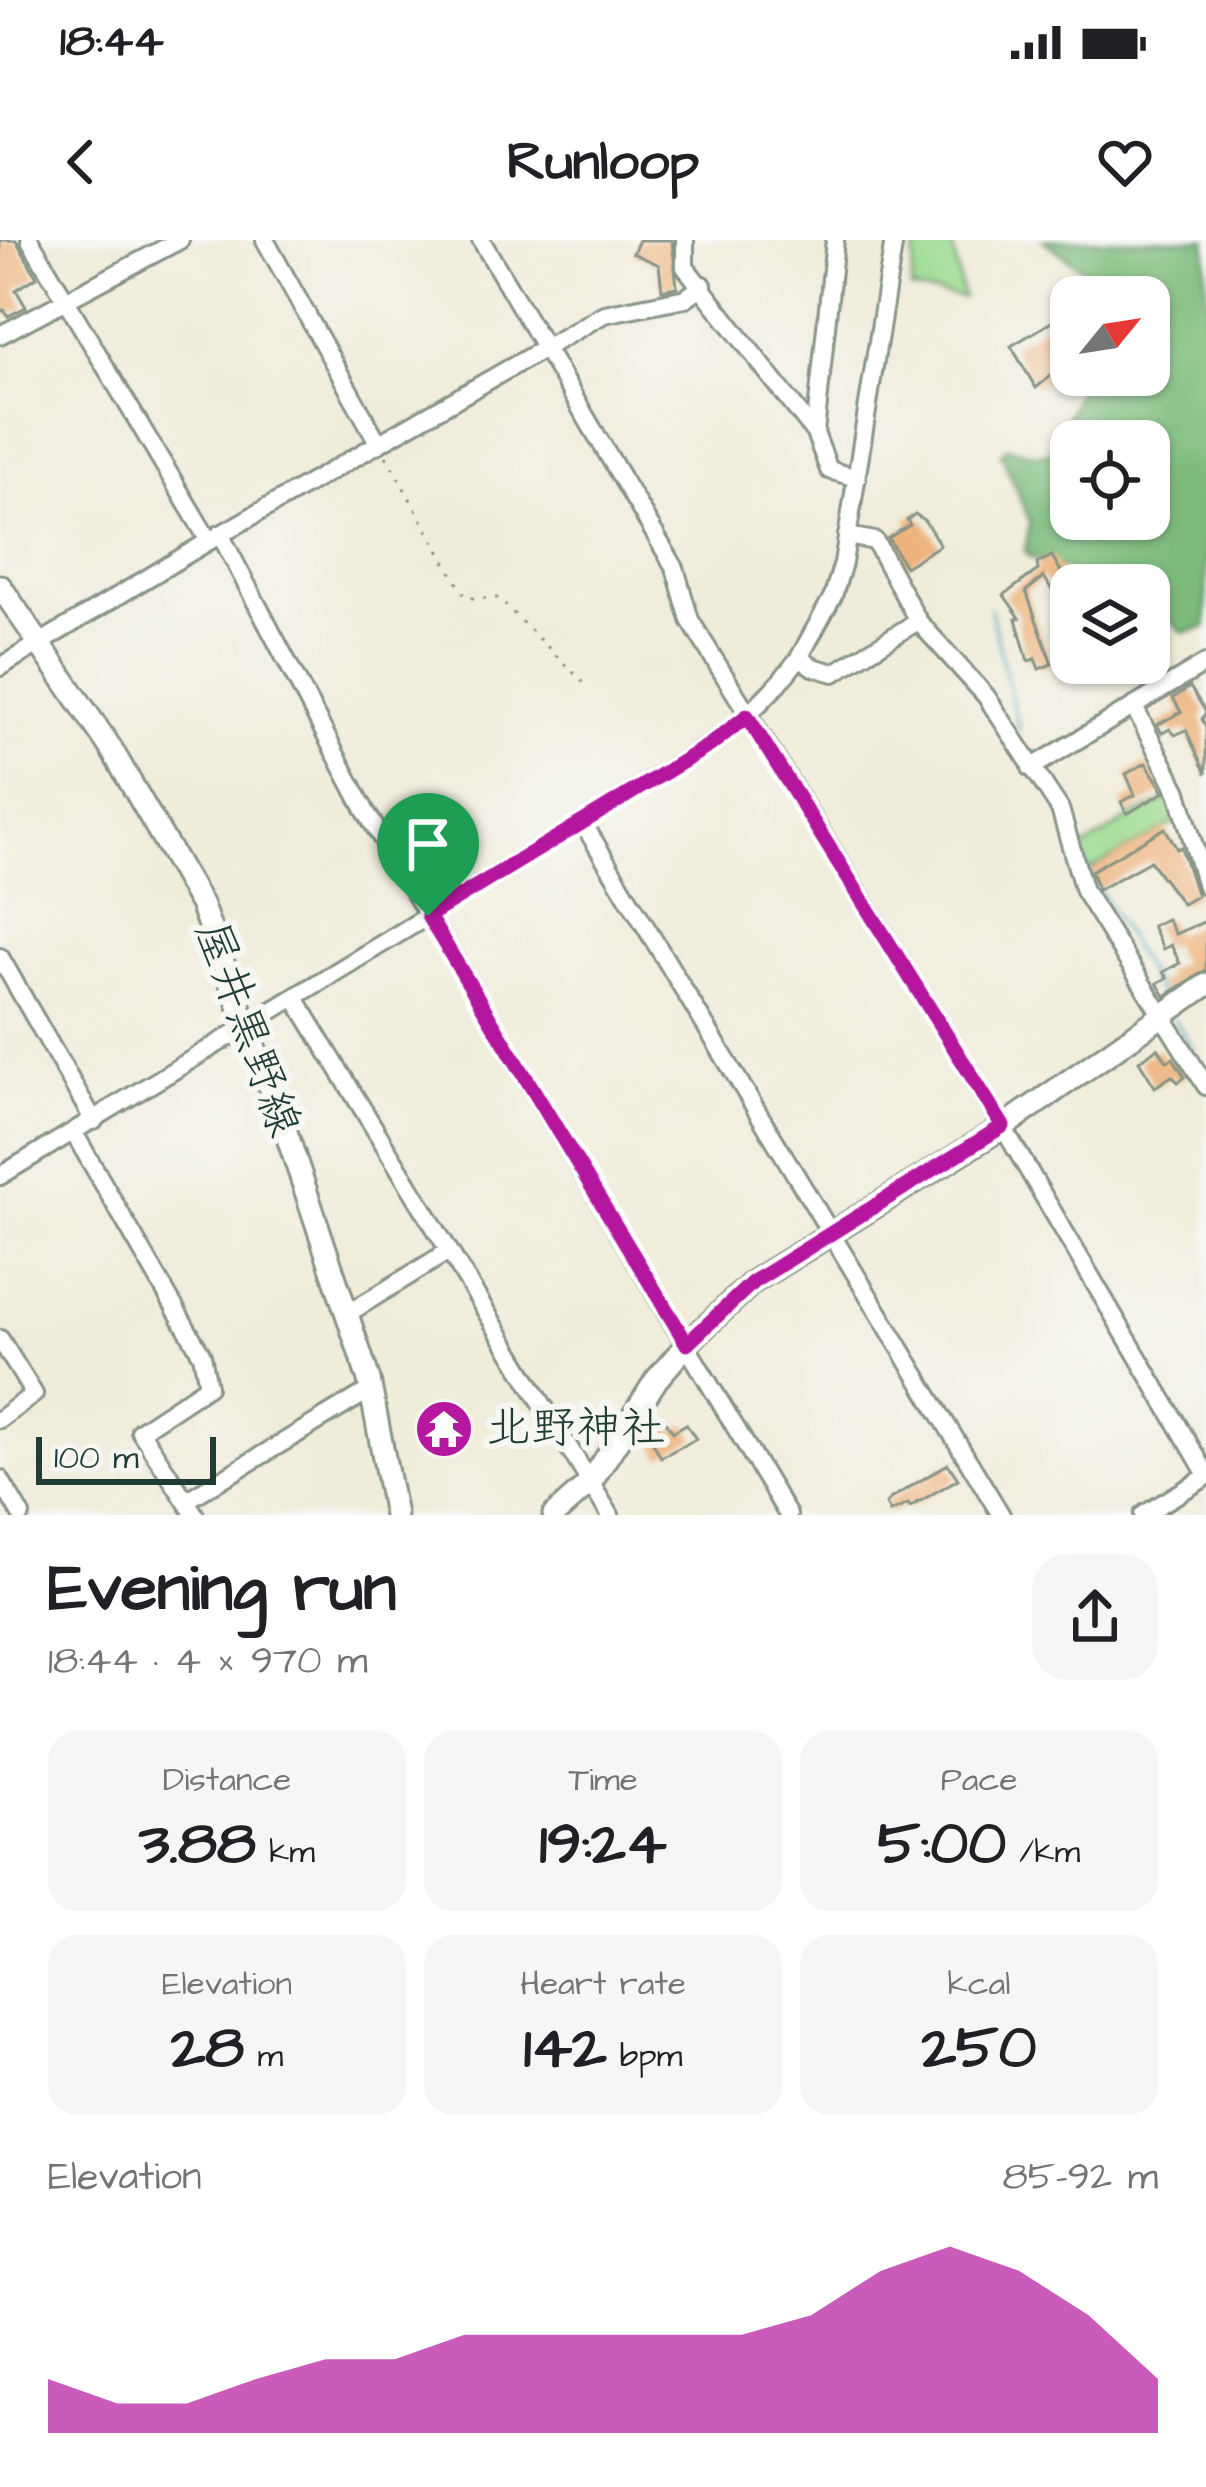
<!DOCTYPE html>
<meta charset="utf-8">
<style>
:root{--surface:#fff;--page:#f6f6f6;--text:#202124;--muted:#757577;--accent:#b5179e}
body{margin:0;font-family:"Architects Daughter","Klee One",sans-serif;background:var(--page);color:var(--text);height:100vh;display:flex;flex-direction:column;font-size:45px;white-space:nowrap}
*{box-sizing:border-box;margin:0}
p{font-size:39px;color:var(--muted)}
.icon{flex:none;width:66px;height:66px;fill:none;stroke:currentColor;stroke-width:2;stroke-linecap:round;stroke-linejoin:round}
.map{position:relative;height:1275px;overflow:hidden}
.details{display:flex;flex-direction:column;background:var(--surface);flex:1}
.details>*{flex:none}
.needle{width:78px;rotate:60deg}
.fabs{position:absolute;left:1050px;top:36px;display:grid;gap:24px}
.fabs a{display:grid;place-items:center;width:120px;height:120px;border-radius:24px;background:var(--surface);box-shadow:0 3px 9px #0004;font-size:60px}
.scale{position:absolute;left:36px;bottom:30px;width:180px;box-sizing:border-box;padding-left:12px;border:6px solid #1f3d34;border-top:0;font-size:33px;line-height:42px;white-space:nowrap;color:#1f3d34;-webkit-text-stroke:9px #f6f6f2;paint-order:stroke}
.pin{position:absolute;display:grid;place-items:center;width:102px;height:102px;color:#fff;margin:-123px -51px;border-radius:50% 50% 50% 0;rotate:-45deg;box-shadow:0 0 12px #0007}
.pin .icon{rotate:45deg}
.round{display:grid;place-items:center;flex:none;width:126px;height:126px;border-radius:36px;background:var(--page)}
.overview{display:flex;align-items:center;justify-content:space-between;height:204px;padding:0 48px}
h1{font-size:66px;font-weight:700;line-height:90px}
.stats{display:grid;grid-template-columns:repeat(3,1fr);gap:18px;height:204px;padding:12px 48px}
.stats div{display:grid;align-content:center;border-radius:30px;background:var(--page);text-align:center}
.stats b{font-size:60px;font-weight:700}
.stats small{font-size:33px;font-weight:400}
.stats p{font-size:33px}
.chart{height:336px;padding:24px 48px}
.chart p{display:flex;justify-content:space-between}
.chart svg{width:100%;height:216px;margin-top:12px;fill:var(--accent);opacity:.7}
.status{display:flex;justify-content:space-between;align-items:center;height:84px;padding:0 60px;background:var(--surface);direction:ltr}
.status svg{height:33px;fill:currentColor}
header{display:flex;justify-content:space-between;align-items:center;height:156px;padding:0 48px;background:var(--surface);font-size:54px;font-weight:700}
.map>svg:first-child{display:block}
</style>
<div class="status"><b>18:44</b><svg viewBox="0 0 49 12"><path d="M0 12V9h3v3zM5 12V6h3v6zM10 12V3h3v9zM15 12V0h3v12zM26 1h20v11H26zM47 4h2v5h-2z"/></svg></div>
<header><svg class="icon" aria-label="back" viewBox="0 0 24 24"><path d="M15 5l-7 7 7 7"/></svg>Runloop<svg class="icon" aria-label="heart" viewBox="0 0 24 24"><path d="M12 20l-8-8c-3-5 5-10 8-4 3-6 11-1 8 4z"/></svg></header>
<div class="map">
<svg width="1206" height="1275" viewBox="0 0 1206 1275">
<rect width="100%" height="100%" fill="#f6f6f2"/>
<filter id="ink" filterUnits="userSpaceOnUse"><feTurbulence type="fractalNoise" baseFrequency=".00833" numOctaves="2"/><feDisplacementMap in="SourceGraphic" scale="24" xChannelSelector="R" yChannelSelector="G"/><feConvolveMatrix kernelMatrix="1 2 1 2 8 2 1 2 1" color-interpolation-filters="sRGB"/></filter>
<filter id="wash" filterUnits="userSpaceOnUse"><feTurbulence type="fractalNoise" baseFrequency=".004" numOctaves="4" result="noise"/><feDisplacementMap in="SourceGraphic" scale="48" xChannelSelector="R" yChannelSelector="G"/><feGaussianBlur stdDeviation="2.7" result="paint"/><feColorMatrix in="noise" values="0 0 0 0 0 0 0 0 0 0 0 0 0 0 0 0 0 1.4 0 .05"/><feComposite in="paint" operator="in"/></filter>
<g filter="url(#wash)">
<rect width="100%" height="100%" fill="#f0ecda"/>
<g fill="#9cdb91" stroke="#5e8c62" stroke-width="3">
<path d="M916,0H951L963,58L911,50Z"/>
<path d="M1175,557L1182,579L1083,634L1076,613L1131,577Z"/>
</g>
<path fill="#7dbb7b" stroke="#4e7c58" stroke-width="3" fill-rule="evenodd" d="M1043,0H1206V387L1183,393L1163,373L1149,370V345H1087L1065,328L1031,318L1025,311L1030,282L1001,213L1008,207L1035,214L1052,212L1084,135H1149V57H1088L1086,31ZM1071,201H1149V279H1071Z"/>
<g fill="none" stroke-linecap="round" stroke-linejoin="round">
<g stroke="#43abc2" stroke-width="3">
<path d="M990,368L1019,491"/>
<path d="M1083,621L1163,760"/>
<path d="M1174,779L1193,809"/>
</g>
</g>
<g id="blocks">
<g fill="#eeb37c">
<path d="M0,0H16L37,37L16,50L26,67L8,76L4,70L0,72Z"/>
<path d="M639,0H672L677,47L662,50L659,25L633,13Z"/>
<path d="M1055,80L1069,104L1054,113L1062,127L1036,148L1011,106Z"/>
<path d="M915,274L925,281L940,305L905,327L888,298L910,285L907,280Z"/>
<path d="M1052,316L1071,349L1055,355L1044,337L1026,351L1052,424L1039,429L1035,419L1028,421L1016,379L1020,378L1004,355L1038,330L1037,323Z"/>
<path d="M1190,447L1206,472L1202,479L1206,487V534L1186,490L1175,495L1170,489L1162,493L1157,485L1181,472L1173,458Z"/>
<path d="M1146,523L1164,552L1127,574L1121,562L1135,555L1126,534Z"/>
<path d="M1165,588L1177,609L1181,607L1197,656L1182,664L1150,621L1098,650L1091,631Z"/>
<path d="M1167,679L1175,694L1206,681V730L1165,756L1157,743L1167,738L1163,732L1180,723L1171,705L1163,709L1152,686Z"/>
<path d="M1158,808L1167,821L1173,818L1185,837L1178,842L1172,836L1155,847L1139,821Z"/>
<path d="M661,1175L673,1192L686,1184L696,1199L661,1217L644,1186Z"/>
<path d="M948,1224L958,1239L910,1267L908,1264L890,1272L886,1264L890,1259Z"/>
</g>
</g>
</g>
<g filter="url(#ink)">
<use href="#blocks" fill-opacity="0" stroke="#889487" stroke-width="3"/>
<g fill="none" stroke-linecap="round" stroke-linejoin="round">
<g stroke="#889487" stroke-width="22">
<g id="minor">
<path d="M30,0L209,301"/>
<path d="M265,0L379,204"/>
<path d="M481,0L675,328L690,380L1003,887L1206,1233"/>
<path d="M685,0V27L815,193"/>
<path d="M835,0L815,193L829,230L857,238"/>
<path d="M0,95L180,0"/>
<path d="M220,294L366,572L788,1275"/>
<path d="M918,381L986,456L1060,569L1084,651L1206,846"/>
<path d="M799,418L813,427L834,433L918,381L875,301L847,296"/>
<path d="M0,427L209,301L604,74L686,58L703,45"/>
<path d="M1134,467L1178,552L1206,646"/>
<path d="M1031,528L1206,423"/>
<path d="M583,583L1001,1275"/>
<path d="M0,717L94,881"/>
<path d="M295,758L610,1275"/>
<path d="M74,893L202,1115L208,1146L140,1191L195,1275"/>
<path d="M0,936L709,505L747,476L779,443L799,418L833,356L843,323L894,0"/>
<path d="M347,1074L449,1011"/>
<path d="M0,1099L34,1154L0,1179"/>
<path d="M0,1239L21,1275"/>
<path d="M187,1260L370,1150"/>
<path d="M1143,1275L1206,1237"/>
</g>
</g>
<g stroke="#889487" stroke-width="27">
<g id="major">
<path d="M0,346L110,507L201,664L284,886L369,1140L395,1275"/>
<path d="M554,1275L591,1242L656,1140L687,1104L753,1042L1003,887L1206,745"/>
</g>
</g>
<path stroke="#889487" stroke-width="3" stroke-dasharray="3 9" stroke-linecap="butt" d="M386,216L466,358H498L586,445"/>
<use href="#minor" stroke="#fff" stroke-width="16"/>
<use href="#major" stroke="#fff" stroke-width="21"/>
</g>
</g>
<g fill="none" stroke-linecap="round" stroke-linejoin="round" filter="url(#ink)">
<g stroke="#fff" stroke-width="24">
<path id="route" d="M747,476L1003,886L753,1042L687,1104L428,676L710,505Z"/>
</g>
<use href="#route" stroke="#b5179e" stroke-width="15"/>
</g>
<defs>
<g id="temple-disc" transform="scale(3)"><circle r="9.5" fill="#b5179e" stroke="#f6f6f2"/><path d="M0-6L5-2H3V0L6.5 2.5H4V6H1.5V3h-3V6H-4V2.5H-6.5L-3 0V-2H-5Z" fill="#fff"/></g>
</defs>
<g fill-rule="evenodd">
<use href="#temple-disc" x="444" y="1189"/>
</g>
<g text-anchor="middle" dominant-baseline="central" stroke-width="12" stroke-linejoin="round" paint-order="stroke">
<g font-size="45" fill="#1f3d34" stroke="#f6f6f2">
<text transform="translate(247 789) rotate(70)">屋井黒野線</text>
</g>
<g font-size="45" fill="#1f3d34" stroke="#f6f6f2" text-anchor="start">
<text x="486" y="1189">北野神社</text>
</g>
</g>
</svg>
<div class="fabs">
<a><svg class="needle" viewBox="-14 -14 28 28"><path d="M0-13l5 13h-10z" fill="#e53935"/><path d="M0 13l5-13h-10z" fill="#757577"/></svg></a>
<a><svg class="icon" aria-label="locate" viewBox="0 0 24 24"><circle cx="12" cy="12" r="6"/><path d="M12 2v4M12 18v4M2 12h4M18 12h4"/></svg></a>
<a><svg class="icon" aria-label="layers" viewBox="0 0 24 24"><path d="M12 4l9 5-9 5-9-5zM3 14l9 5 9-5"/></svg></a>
</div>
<div class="scale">100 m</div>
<div class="pin" style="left:428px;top:676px;background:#1e9e55"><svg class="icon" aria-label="arrive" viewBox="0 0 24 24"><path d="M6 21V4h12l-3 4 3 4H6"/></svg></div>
</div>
<section class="details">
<div class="overview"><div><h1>Evening run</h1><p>18:44 · 4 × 970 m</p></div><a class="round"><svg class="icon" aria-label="share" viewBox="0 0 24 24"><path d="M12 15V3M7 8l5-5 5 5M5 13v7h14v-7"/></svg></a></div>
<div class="stats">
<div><p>Distance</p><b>3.88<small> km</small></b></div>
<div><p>Time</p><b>19:24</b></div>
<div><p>Pace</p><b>5:00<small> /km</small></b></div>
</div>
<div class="stats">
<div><p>Elevation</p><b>28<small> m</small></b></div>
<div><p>Heart rate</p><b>142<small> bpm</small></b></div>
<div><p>kcal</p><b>250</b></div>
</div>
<div class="chart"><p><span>Elevation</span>85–92 m</p>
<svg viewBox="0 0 160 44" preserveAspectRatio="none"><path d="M0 44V33L10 38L20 38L30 33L40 29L50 29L60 24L70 24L80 24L90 24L100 24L110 20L120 11L130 6L140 11L150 20L160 33V44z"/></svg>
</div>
</section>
